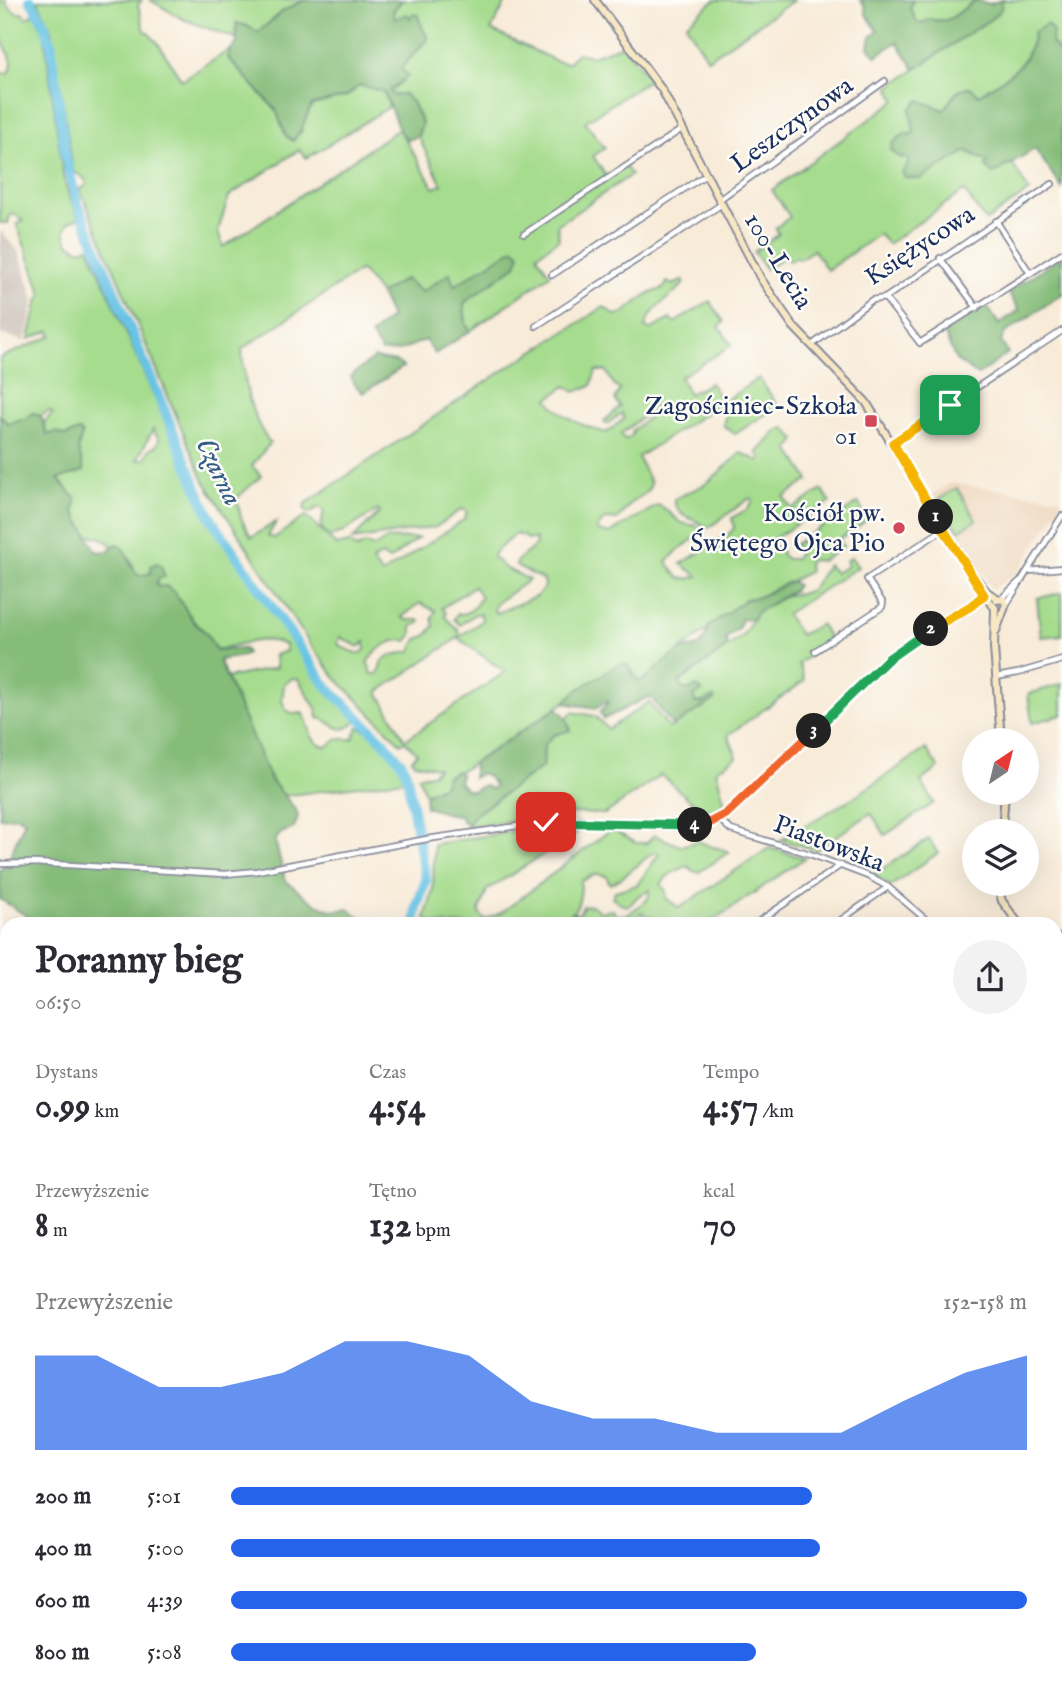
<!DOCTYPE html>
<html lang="pl">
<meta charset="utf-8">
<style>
:root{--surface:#fff;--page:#f2f2f3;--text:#2b2b33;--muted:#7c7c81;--accent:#2563eb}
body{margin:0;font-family:"IM FELL English",serif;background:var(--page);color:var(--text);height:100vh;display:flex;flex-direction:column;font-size:26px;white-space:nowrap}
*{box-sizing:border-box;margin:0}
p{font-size:23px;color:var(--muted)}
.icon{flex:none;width:38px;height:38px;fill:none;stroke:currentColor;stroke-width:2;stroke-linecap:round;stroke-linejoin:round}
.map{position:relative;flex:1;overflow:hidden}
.sheet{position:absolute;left:0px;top:917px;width:1062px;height:779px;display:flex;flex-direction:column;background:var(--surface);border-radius:21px 21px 0 0;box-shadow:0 7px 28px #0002}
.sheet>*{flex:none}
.needle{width:46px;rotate:35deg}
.tools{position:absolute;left:962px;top:728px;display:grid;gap:14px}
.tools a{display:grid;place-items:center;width:77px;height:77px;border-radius:50%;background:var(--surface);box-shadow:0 7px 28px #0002;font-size:35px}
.pin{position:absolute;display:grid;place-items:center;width:60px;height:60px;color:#fff;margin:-30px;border-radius:14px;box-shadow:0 4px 10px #0006}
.km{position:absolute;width:35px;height:35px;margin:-18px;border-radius:50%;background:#222;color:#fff;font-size:19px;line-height:35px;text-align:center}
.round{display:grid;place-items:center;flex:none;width:74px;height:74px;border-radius:37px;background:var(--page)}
.headline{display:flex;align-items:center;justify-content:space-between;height:119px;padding:0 35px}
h1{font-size:38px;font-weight:700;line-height:52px}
.metrics{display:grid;grid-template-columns:repeat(3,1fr);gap:10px;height:119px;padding:7px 35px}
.metrics div{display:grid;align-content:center}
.metrics b{font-size:35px;font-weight:700}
.metrics small{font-size:19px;font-weight:400}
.metrics p{font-size:19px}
.chart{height:196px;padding:14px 35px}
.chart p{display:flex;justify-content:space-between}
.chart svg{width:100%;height:126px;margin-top:7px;fill:var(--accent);opacity:.7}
ul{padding:0 35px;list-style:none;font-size:23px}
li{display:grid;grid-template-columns:112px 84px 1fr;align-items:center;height:52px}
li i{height:18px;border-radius:9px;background:var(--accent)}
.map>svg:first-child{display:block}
</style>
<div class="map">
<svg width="1062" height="1695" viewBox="0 0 1062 1695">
<rect width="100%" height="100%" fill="#fdfcf7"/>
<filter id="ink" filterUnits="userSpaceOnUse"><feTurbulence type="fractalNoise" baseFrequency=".0143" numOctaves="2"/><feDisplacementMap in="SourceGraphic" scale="14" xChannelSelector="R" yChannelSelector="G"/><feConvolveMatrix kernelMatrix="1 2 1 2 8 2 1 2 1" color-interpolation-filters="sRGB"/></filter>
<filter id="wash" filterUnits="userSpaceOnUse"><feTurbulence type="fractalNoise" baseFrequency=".00686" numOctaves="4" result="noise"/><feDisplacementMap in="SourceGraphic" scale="28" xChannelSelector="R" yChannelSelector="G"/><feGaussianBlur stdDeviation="1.57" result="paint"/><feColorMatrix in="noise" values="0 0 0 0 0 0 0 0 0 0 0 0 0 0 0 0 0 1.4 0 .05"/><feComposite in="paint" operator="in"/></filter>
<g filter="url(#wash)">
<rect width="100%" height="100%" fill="#f8ebd8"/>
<g fill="#eed6bb">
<path d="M950,483L1061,498L1060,507L1019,571L992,589L933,494Z"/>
<path d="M7,1580V1666L0,1667V1581Z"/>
</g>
<g fill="#ccc2b9">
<path d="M0,230L19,252L34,300L25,341L0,334Z"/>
<rect x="0" y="947" width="7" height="43"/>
<path d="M0,1005L7,1008V1381L0,1385Z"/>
<rect x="0" y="1395" width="7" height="30"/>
<path d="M251,1689H416L421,1691L418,1695H251Z"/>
</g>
<g fill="#a5dc8d" stroke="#608676" stroke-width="2" fill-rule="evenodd">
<path d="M0,0H6V4L16,13H23L26,18L35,14L44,32L63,174L68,193L79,218L68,223L64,232L68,243L81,250L89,247L187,472L211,521L224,536L323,685L357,721C353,722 351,726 347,728C337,732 328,719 318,718L317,710L298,679L293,678L284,684L282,700L285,709L293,714L302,713C313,726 306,743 327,747L337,739H353L358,727C369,728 393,753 399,764C401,769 402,775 404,780L283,796C256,762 242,718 226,678L276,668L275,655L286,651L285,645C263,634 238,646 216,650L206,633L194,622L175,593L159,587L156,584L159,578L151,573L140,576L135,573L132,562L118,544L112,546L102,538L88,535L74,512L76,499L58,479L78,448L82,434L79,431L65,436L47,435L44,422L53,413L49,411L41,416L33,413L26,419H20L8,424L0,415V358L52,336L50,331L29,339L37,304L42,294L17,225L23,220L14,214L10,215L8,223H0V71L8,74C19,59 3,49 0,34C0,24 0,11 0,0ZM153,429L159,439L157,445L149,450L145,459L137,460Z"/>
<path d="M37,0H142L138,5L144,29L157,42L182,80L231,49L228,58L276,110L286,136L301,133L303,122L312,105L347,96L359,85L384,92L389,107L307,158L299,150L229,196L218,231L223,247L399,129L434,188L442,185L418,136L422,123L412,102L404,94L394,96L390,91L407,76L401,68L428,39L419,20L410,18L395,19L393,11L402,0H507L491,30L556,61L567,63L578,53L592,56L623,45L650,79L585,122L605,148L593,156L606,176L625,166L631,175L557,225L559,239L537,255L550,275L470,331L466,324L464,303L516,265L454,287L449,274L422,292L405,279L380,294L361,270L242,349C244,383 249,415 270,443L252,466L261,476L237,498L241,518L251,537L276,522L268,536L274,538L306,516L337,546L349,543L357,548L365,544L374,547L387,539L418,538L389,560L382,555L372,561L382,574L465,519L467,511L462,509L436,527L352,540L380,512L378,510L343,532L329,537L321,527L324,510L319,507L309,513L304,508L305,504L507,368L604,307L615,315L623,313L646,295L664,288L667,282L673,285L683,280L685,283C671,297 650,308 645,328L650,330L670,319L674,323L710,301L724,322L719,327L732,345L680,377L689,394L710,383L723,402L759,378L778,406L735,434L723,425L727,411L722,403L638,457L651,484L647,492L632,502L617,520L605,519L597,528L598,531L609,534L658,505C668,509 673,518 682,523C691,526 698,524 705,530L676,552L667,562C677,577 678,583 698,576L681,564L730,533L734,528L732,518L749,508L753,500L750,498L708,528C695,517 677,520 674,499L706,484L741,453L759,461L761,457L757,453L777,431L785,428L796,440L789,449L809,480L784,497L792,509L822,490L830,502L768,543L781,550L782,555L787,559H795L799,552L794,545L850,508L858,503L868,519L839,540L843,547L822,561L813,560L808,563L809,572L759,597L746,599L642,681L638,680L629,666L576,691L565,702L464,769L453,773L444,785L425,794L418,776L432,774L438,768L415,763L412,760L417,753L405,741L401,744L335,677L310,644L204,481L80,189L87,185L85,179L73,171L52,29ZM596,371H606L614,385L620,390L615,399L620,407L604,421L607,424L622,413L624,419L606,433C584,426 562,419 548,399L566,386L575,392L591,386ZM655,407L658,410L632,431L633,434L625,440L621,434ZM515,534L524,536L528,540L535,538L536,545L517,561L516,566L544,580L545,587L537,596L497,613L494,611L496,603L529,580L505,568L493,557L494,553ZM474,586L481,597C475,607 470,615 457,614L454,619L460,625L475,614H481L482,621L459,637V631L445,617L446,613L442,608ZM420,603L436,611L432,618L434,626L426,636L417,639L411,651L389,656L381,662V669L377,674H372L368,663C375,649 392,637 407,641L412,635V626L420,623L419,620H406L402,617ZM340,637L359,647L365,642V650L359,654L341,647L338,643ZM458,638L505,672L405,740L378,692Z"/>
<path d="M150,0H304L283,11L257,33L245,25L235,31L237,39L183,19Z"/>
<path d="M715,0H794L708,59L686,24Z"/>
<path d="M913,0H978C957,9 955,26 929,19L922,23L917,22L910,8Z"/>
<path d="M1002,0H1062V55L1051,43L1034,32C1028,69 1007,76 979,95L956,93L944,110L918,101L910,109L914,132L897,156C920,163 946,161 968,151L988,162L993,174L1012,163L1029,191L986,221L964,191L888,244L879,234L827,270L814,250L799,259L797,257L789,261L785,256L766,269L754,252L779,234L775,228L790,217L772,190L896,100L889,87L992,18L1001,9Z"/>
<path d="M957,488L976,520L958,531L939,499Z"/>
<path d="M851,557L858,567L786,614L800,635L821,624L831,642L799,663L804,681L728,735L737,757L716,770L725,805L712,812L691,801L661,775L605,814L575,813L542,816L467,827L472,817L543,766L544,745L572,712L595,716L608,729L649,702L669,728L714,700L695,703L694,696L701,691L683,689L679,683L743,635L757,612L787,595L800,594L811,590L828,565L835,573L848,566L846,561Z"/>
<path d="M1062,593V635L1041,637L1037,598Z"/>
<path d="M1062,684V715L1032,723L1028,694Z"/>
<path d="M926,749L939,768L921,781L934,803L885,835L871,813L816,850L781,840L854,797Z"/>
<path d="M581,824L577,833L487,890L479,912L484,920L501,913L612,829L636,843H647L654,835L680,846L699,841C709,848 719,847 729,852L699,872L693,871L688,866C677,870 666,874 661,885L666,891V898L679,908L769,848L805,858L708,924H656L659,921L641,913L634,918L632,924H580L577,918L583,906L592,905L600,912L613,910L616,916L629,914L648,899L650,890L638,896L629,906L623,905L612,897L615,891L637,885L659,854L655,852C638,862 628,877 610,884L606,876L596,874L581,881C581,895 580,907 569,916C548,931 461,924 433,924L425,918L433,890L434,844L546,826Z"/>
<path d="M929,839L938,853L891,886L873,875Z"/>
<path d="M15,918L37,924H7V947H0C0,933 1,924 15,918Z"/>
<path d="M491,1689H563L562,1695H506L492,1691Z"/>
<path d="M705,1689H807L810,1695H712Z"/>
</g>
<g fill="#84bc78" stroke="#50766b" stroke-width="2">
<path d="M304,0H402L393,11L395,19L407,14L410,18L413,14L419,15V20L428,39L401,68L408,76L390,91L394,96L404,94L412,102L422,123L418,136L408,140L400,132L384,92L360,85L347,96L312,105C305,117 303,131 293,141L286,136L276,110L228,58L231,49L237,43L236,23L245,25L258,32L283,11Z"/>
<path d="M860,0H913L910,8L917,22L922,23L929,19C955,26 957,9 978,0L989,4L1002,0L1001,9L992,18L915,69L897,42L876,56L869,47L871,37L878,31L866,14L865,7Z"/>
<path d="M1047,24L1053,32L1051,43L1062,55V188L1035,149L993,174L985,166L988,162L967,151L920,179L906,178L902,173L910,160L897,156L891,150L893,143L905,133L910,135L914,132L910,109L919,100L944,110C951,100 956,87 970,87L979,95C1008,75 1028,69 1034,32Z"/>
<path d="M514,248L520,254L516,265L464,303L466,324L470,331L435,354L425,340L399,351L382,352L371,335L391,317L380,294L405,279L422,292L450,273L454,286Z"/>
<path d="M1062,256V294L1004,334L1001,342L1008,353L978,375L956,360L944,333L986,305L999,324L1019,310L1008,292Z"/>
<path d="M374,358L397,362L403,367L363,393L355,385L351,376Z"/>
<path d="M33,413L41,416L47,435L56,432L65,436L79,431L82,434L78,448L84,471L58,479L76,499L74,512L97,552L107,551L117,544C132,553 128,568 139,576L151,573V566L157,563L161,566L165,577L159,578L156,584L159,587L166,586L175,593L194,622L206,633L216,650L244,649L247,653L243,656L219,660L270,779L296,810L298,817L294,828L281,833L275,840L285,880L311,901L332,911L348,909L370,924H39L0,899V868L9,867L11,853L25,821L17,816L0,818V415L9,424L20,419H26Z"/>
<path d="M791,581L797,585L794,590L757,612L752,620L742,619L738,629L726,638L727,647L679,682L683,689L689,690L697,686L702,691L694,696L695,703H703L713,697L715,700L673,726L652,699L648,697L604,719L600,712L608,702L607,700L595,709C585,704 575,707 565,702L576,691L620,663L629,666L637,680L642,681C654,672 665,661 677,653C692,643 703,654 708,627L746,599L759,597Z"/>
<path d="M557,708L564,715L571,730L554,735L544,745L543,766L472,817L469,824L462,821L461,815C450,816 437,810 426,807L425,794L444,785L446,776L457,771L461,775L459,782L465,789L473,791L484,785L491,789L495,786L488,777L482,773L473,778L474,763Z"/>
<path d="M572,912L578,915L580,924H550L569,916Z"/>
</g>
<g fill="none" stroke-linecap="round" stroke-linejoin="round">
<path stroke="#67c3e5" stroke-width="2" d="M1055,1095H1062"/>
<g stroke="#67c3e5" stroke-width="10">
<path d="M30,0L44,22L51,43L66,159L77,202L202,500L212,520L327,687L383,741L401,762L406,772L426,880L417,906L415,924"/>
<path d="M695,1689L702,1695"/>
</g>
</g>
</g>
<g filter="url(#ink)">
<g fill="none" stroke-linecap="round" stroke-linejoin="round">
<g stroke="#8a8d9b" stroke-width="8">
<g id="street">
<path d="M720,199L885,81"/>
<path d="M996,221L1030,273"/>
<path d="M524,234L682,129"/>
<path d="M940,258L977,308"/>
<path d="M552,275L707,174"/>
<path d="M885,298L920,343L1062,253"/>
<path d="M536,326L722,204"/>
<path d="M812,345L872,300L885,298L1052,184"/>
<path d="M893,443L1062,331"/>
<path d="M1029,571L1062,568"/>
<path d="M1001,599L1020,581"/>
<path d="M1006,605L1062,516"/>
<path d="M815,651L882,607L883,603L867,579L944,529"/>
<path d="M996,677L1018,673L1062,660"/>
<path d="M719,819L731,830L810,854L870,877L888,887L931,924"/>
<path d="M0,864L34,863L225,874L257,871L427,839L546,822L574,821L683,827L705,824L726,814L896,652C924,631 959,619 984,595"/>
<path d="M755,924L841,865"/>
<path d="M835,924L888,887"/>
<path d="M1055,941L1062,935"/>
<path d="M0,990H7"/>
<path d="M1055,993L1062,987"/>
<path d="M1055,1190L1062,1185"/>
<path d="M1055,1227L1062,1238"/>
<path d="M1055,1397H1062"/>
<path d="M1055,1447H1062"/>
<path d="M157,1689L158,1695"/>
<path d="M810,1689L813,1695"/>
<path d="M918,1689L942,1695"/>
<path d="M422,1695L426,1689"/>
</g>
</g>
<g stroke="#8a8d9b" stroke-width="10">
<g id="secondary">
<path d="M595,0L662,90L761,279L793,326L866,402L974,576L987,592L999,599"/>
<path d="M980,590L995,608L994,648L1001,740"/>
<path d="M996,631L1006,604L1003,599L997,600"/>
<path d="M1002,831L1005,793"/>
<path d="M997,884L1002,901L1019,924"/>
<path d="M1055,964L1062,971"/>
<path d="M1055,1545L1062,1518"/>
<path d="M0,1674L7,1673"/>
<path d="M452,1689L473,1695"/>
<path d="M1017,1695L1019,1689"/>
</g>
</g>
<use href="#street" stroke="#fff" stroke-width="4.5"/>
<use href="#secondary" stroke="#f8e7c3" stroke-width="6"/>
<g stroke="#1b2f5e" stroke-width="4.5">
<g id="rail">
<path d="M0,1404H7"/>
<path d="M1055,1417H1062"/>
<path d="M0,1419H7"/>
</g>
</g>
<use href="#rail" stroke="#fdfcf7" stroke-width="2" stroke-dasharray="5" stroke-linecap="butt"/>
</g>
</g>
<g fill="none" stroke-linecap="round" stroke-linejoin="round" filter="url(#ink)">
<g stroke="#fff" stroke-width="14">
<path id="split-1" d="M936,517L893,443L950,405"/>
</g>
<g stroke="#fff" stroke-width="14">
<path id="split-2" d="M931,629L971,606L984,595L936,517"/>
</g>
<g stroke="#fff" stroke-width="14">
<path id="split-3" d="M814,731L888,659L931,629"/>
</g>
<g stroke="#fff" stroke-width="14">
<path id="split-4" d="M695,825L711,822L726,814L814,731"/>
</g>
<g stroke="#fff" stroke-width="14">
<path id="split-5" d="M546,822L695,825"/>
</g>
<use href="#split-1" stroke="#f5b400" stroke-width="9"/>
<use href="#split-2" stroke="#f5b400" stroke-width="9"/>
<use href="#split-3" stroke="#22a559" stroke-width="9"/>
<use href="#split-4" stroke="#f0652b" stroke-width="9"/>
<use href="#split-5" stroke="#22a559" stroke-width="9"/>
</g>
<g fill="#d1495b" stroke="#fdfcf7" stroke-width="2.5">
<rect x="864" y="414" width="14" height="14" rx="3.5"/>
<circle cx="899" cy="528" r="7"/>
</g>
<g text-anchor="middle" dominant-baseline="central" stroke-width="5" stroke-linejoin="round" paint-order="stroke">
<g font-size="26" fill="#1b2f5e" stroke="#fdfcf7">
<text transform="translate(792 125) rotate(-36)">Leszczynowa</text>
<text transform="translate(920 246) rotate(-33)">Księżycowa</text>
<text transform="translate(778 261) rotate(59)">100-Lecia</text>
<text transform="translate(829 844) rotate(21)">Piastowska</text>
</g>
<g font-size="26" fill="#1b2f5e" stroke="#fdfcf7" text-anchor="end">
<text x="857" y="406">Zagościniec-Szkoła<tspan x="857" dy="30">01</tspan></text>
<text x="885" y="513">Kościół pw.<tspan x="885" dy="30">Świętego Ojca Pio</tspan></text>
</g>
<g font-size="28" font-style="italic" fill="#325b86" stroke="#fdfcf7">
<text transform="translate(218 472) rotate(64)">Czarna</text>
</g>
</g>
</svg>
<div class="tools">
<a><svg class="needle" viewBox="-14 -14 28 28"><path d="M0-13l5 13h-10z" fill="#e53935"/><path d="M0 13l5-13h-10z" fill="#7c7c81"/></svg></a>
<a><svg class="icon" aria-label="layers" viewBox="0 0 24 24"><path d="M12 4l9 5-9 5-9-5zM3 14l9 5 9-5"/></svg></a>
</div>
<div class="pin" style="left:950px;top:405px;background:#1e9e55"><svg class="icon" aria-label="arrive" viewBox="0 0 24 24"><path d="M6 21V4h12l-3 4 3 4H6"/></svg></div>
<div class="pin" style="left:546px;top:822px;background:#d93025"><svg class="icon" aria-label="check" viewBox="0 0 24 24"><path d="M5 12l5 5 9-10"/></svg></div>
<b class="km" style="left:936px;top:517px">1</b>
<b class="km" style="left:931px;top:629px">2</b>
<b class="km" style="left:814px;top:731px">3</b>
<b class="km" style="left:695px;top:825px">4</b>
<section class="sheet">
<div class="headline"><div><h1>Poranny bieg</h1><p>06:50</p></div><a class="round"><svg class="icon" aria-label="share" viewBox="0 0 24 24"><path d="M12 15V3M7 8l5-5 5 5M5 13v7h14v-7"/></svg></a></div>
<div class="metrics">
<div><p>Dystans</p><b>0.99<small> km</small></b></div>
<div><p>Czas</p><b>4:54</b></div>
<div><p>Tempo</p><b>4:57<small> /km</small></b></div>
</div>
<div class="metrics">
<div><p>Przewyższenie</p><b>8<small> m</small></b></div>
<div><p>Tętno</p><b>132<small> bpm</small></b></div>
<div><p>kcal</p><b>70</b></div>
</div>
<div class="chart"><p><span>Przewyższenie</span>152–158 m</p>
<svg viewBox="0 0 160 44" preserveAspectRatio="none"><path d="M0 44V11L10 11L20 22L30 22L40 17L50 6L60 6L70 11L80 27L90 33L100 33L110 38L120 38L130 38L140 27L150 17L160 11V44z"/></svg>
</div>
<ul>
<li><b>200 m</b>5:01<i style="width:73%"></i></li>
<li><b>400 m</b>5:00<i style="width:74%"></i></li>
<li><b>600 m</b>4:39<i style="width:100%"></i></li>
<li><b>800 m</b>5:08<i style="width:66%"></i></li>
</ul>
</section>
</div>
